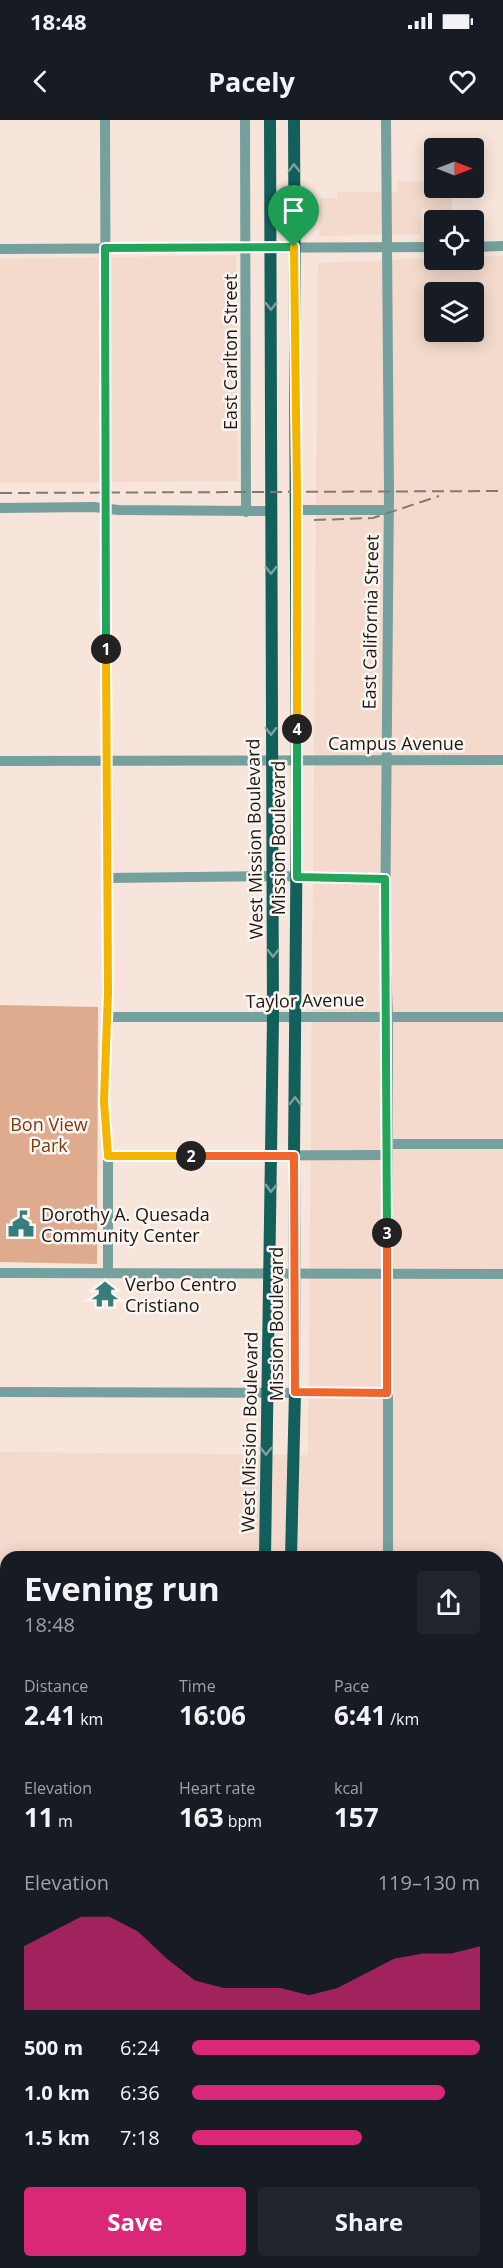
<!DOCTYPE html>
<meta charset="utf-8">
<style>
:root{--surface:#171b24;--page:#20242c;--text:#f1f3f6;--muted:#9ea1a6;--accent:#db2777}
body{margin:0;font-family:"Open Sans",sans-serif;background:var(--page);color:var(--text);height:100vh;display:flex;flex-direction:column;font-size:22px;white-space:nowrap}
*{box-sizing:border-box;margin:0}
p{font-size:20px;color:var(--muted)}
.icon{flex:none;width:33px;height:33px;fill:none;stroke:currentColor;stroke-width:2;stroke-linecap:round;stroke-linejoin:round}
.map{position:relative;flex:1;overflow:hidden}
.panel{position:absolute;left:0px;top:1431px;width:504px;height:717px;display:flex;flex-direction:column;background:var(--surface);border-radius:18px 18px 0 0;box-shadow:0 3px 15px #0003}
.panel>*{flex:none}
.needle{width:39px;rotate:90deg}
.buttons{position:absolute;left:424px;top:18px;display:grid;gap:12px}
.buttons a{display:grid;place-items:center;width:60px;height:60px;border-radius:6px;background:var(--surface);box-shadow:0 3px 15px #0003;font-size:30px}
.pin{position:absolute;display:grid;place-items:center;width:51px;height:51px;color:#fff;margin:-62px -26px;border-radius:50% 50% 50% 0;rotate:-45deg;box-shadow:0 0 6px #0007}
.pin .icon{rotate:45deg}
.km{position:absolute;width:30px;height:30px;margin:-15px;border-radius:50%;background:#222;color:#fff;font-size:16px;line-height:30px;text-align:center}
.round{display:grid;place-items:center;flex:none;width:63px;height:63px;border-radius:6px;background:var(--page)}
.headline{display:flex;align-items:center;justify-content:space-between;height:102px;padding:0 24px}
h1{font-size:33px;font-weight:700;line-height:45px}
.metrics{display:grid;grid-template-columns:repeat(3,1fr);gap:9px;height:102px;padding:6px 24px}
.metrics div{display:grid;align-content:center}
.metrics b{font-size:26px;font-weight:700}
.metrics small{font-size:16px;font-weight:400}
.metrics p{font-size:16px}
.chart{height:168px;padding:12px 24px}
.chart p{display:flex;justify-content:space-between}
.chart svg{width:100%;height:108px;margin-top:6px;fill:var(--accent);opacity:.7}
.action{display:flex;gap:12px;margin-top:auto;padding:12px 24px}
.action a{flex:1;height:69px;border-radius:6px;background:var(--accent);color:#fff;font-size:24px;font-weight:700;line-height:69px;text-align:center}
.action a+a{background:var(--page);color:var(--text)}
ul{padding:0 24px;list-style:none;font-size:20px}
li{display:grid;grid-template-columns:96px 72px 1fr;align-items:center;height:45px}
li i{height:15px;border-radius:8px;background:var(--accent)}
.status{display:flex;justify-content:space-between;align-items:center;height:42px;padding:0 30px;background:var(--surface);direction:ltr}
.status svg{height:16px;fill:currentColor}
header{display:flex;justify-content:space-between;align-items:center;height:78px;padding:0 24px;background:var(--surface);font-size:27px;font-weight:700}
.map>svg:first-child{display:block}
</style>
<div class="status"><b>18:48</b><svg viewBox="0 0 49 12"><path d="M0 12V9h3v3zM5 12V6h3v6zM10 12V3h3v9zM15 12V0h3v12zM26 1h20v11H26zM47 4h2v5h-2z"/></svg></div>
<header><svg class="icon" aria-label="back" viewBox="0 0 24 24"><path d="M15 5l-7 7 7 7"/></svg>Pacely<svg class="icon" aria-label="heart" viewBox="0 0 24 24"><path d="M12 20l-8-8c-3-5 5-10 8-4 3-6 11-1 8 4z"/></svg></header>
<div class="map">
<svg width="503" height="2148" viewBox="0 0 503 2148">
<rect width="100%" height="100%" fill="#f7e5db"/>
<g fill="#f4dacc" fill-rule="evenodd">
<path d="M398,61L435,62V68H453L452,90L421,89V114L319,116L320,78H337V72H397Z"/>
<path d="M236,135L238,361L0,363V139Z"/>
<path d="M503,136V1769L498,1781V1437H6V2142H349L347,2148H0V1332L308,1335L318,143L435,138L474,140V137ZM435,172H474V212H435Z"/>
<path d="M498,2054H503V2148H402L405,2142H498Z"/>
</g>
<path fill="#dfab8f" d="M0,885L98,887L97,1144L0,1142Z"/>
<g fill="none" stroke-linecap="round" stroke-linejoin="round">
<g stroke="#75a09d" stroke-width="10">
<path d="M105,0L108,873L104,981L108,1036V1153"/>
<path d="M245,0L246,392"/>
<path d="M386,0L389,372L385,821L388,896V1437"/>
<path d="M474,127L503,126"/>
<path d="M0,129L435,127"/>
<path d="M0,388L94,387L118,390L271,391"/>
<path d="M297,390H388"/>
<path d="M0,641L503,640"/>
<path d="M107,758L273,756L385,759"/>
<path d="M108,897H503"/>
<path d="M388,1024H503"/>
<path d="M108,1036L388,1035"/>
<path d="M0,1153L503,1154"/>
<path d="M0,1272L387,1273"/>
<path d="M0,1662H6"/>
<path d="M498,1668H503"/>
<path d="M498,1791L503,1778"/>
<path d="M352,2148L354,2142"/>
</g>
<g stroke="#125f5c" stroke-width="12">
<path d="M265,1437L273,898L270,0"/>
<path d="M291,1437L295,1272L294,1036L297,678L294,0"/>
<path d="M0,2017H6"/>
<path d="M498,2017H503"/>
<path d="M0,2035H6"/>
<path d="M498,2038H503"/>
<path d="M251,2148V2142"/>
<path d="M273,2148L274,2142"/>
</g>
<g stroke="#847972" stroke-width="2" stroke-dasharray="12 6" stroke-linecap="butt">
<path d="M0,373L503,371"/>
<path d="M314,400L373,398L439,376"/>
<path d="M498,1876L503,1864"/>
<path d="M498,1893L503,1880"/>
<path d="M395,2148L398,2142"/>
</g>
</g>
<defs><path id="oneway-chevron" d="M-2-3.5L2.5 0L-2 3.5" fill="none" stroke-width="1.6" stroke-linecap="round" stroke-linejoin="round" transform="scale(1.5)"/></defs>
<g stroke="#7ba29f">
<use href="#oneway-chevron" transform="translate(294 48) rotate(-90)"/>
<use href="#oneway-chevron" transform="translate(271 186) rotate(90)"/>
<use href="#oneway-chevron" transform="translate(271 450) rotate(90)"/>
<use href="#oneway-chevron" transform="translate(271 611) rotate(90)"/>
<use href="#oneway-chevron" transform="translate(273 833) rotate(90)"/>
<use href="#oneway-chevron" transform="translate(295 981) rotate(-89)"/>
<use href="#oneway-chevron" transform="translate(271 1068) rotate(92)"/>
<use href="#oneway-chevron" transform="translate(266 1331) rotate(90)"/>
</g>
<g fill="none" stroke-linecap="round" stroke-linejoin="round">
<g stroke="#fff" stroke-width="12">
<path id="split-1" d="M106,529L105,128L294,127"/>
</g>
<g stroke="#fff" stroke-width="12">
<path id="split-2" d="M106,529L108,873L104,981L108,1036H191"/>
</g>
<g stroke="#fff" stroke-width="12">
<path id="split-3" d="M191,1036H294L295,1272L387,1273V1113"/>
</g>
<g stroke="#fff" stroke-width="12">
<path id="split-4" d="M297,609V757L385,759L387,1113"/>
</g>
<g stroke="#fff" stroke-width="12">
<path id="split-5" d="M294,127L297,372V609"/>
</g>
<use href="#split-1" stroke="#22a559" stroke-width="8"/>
<use href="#split-2" stroke="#f5b400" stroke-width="8"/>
<use href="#split-3" stroke="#f0652b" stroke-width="8"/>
<use href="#split-4" stroke="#22a559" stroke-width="8"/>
<use href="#split-5" stroke="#f5b400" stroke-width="8"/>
</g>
<defs>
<g id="civic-bare" transform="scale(2.07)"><path d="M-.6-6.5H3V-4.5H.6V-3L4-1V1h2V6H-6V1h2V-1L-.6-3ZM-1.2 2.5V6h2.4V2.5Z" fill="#367e7b" stroke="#fcf5f1" stroke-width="2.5" paint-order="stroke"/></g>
<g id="temple-bare" transform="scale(2.07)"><path d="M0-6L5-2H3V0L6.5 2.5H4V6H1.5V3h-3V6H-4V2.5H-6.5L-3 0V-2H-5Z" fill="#367e7b" stroke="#fcf5f1" stroke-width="2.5" paint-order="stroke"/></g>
</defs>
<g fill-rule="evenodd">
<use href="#civic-bare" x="21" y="1104"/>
<use href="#temple-bare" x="105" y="1174"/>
</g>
<g text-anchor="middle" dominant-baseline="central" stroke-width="5" stroke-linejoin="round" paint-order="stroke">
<g font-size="18" fill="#1e1815" stroke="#fcf5f1">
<text transform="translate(230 232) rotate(-90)">East Carlton Street</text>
<text transform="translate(370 502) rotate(-89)">East California Street</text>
<text x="396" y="623">Campus Avenue</text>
<text transform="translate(278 718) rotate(-90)">Mission Boulevard</text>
<text transform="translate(254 719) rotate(-91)">West Mission Boulevard</text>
<text transform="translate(305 880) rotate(-1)">Taylor Avenue</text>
<text transform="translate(276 1204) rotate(-90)">Mission Boulevard</text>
<text transform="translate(249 1312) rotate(-89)">West Mission Boulevard</text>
</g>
<g font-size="18" fill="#7e3c0e" stroke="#fcf5f1">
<text x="49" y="1004">Bon View<tspan x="49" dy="21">Park</tspan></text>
</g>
<g font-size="18" fill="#1e1815" stroke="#fcf5f1" text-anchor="start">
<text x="41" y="1094">Dorothy A. Quesada<tspan x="41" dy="21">Community Center</tspan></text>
<text x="125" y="1164">Verbo Centro<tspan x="125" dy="21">Cristiano</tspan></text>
</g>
</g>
</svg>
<div class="buttons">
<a><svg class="needle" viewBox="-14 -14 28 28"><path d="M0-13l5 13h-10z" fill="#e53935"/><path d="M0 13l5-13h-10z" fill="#9ea1a6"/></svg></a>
<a><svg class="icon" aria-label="locate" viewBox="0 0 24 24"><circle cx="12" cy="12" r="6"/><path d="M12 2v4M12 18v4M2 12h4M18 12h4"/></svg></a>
<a><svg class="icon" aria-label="layers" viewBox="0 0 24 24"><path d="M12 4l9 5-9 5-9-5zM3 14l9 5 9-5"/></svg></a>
</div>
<div class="pin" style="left:294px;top:127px;background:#1e9e55"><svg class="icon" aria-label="arrive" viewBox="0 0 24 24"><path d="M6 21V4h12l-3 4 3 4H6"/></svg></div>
<b class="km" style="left:106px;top:529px">1</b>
<b class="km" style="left:191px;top:1036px">2</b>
<b class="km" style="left:387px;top:1113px">3</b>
<b class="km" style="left:297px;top:609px">4</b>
<section class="panel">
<div class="headline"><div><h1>Evening run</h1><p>18:48</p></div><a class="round"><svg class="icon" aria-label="share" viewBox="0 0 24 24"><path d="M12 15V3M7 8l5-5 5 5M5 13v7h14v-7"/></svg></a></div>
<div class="metrics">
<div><p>Distance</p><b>2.41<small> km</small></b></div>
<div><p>Time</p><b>16:06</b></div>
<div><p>Pace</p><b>6:41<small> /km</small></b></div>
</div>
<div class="metrics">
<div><p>Elevation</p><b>11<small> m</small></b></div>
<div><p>Heart rate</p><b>163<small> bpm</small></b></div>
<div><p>kcal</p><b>157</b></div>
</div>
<div class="chart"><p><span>Elevation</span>119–130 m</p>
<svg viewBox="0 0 160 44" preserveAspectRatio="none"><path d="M0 44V18L10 12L20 6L30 6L40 12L50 23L60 32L70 35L80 35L90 35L100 38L110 35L120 29L130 23L140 21L150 21L160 18V44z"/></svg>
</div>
<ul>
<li><b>500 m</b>6:24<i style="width:100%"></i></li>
<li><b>1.0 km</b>6:36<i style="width:88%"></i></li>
<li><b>1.5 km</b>7:18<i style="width:59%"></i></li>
</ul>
<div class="action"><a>Save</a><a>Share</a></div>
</section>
</div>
